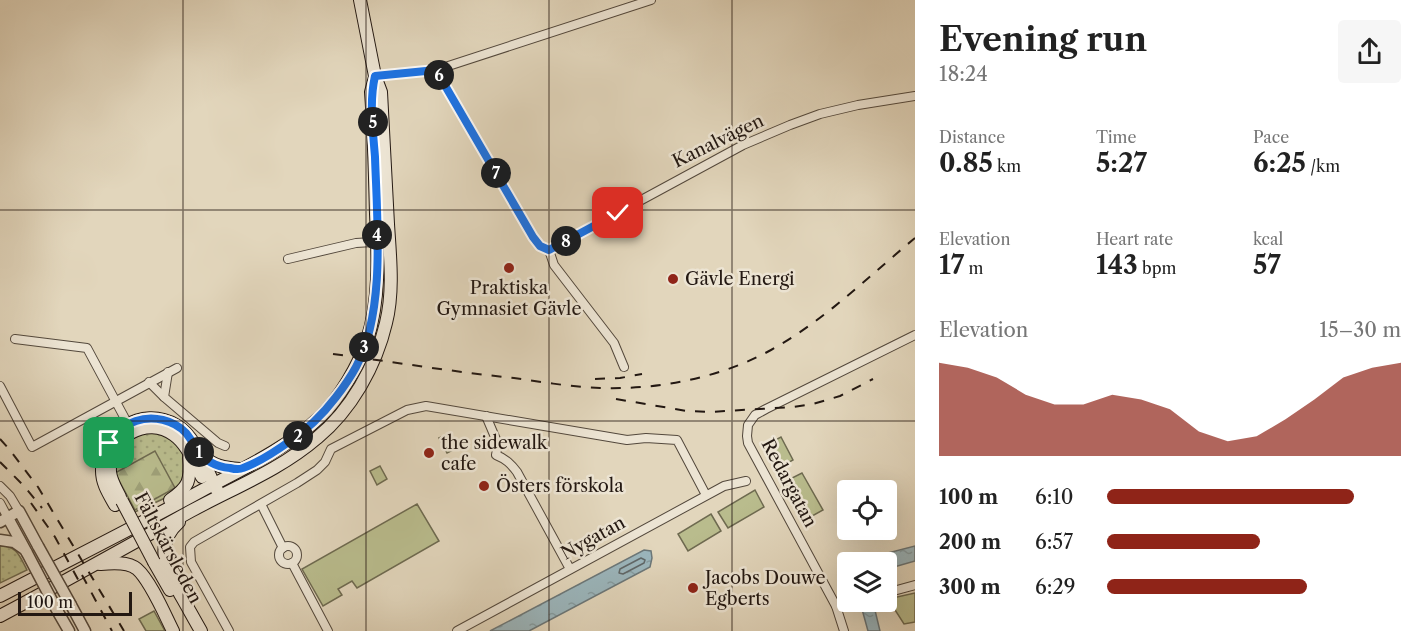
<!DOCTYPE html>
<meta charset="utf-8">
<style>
:root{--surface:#fff;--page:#f6f6f6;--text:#222;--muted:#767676;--accent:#8f2418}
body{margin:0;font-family:"Libre Caslon Text",serif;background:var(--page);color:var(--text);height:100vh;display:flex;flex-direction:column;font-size:22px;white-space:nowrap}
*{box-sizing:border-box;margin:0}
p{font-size:20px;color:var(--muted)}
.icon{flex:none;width:33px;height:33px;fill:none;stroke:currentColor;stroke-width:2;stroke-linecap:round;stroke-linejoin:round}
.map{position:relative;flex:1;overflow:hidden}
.sheet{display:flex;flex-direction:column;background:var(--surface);width:510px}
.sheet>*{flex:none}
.controls{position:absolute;left:837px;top:480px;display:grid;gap:12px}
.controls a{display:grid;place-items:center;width:60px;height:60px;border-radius:6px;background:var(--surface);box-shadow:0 6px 24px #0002;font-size:30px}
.scale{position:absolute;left:18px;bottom:15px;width:114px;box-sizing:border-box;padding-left:6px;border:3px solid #231812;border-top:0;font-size:16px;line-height:21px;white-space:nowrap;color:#231812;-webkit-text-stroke:4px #ece4d3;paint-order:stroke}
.pin{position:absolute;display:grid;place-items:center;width:51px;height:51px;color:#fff;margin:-26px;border-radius:12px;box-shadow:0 3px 9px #0006}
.km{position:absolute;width:30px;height:30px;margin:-15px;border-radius:50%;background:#222;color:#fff;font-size:16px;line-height:30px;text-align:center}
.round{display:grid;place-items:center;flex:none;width:63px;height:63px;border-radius:6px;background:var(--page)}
.headline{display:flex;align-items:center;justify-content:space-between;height:102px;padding:0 24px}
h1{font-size:33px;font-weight:700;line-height:45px}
.metrics{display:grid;grid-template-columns:repeat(3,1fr);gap:9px;height:102px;padding:6px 24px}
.metrics div{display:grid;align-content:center}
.metrics b{font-size:26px;font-weight:700}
.metrics small{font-size:16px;font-weight:400}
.metrics p{font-size:16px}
.chart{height:168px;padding:12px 24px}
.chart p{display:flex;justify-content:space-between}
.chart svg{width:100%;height:108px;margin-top:6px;fill:var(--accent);opacity:.7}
ul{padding:0 24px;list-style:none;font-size:20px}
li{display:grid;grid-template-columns:96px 72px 1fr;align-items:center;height:45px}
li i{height:15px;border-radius:8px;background:var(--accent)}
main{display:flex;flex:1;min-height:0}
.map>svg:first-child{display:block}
</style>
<main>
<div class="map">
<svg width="915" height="631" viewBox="0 0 915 631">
<defs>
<pattern id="grass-dots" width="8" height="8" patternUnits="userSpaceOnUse" patternTransform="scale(1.5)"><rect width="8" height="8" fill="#b9bc8d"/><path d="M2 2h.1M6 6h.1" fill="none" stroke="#9fa179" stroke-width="1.8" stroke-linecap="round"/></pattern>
<pattern id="forest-firs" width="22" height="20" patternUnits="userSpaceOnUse" patternTransform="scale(1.5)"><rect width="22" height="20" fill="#b9bc8d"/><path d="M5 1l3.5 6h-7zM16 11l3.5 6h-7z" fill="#9fa179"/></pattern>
<pattern id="water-ripples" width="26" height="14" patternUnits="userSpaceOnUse" patternTransform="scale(1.5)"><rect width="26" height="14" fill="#9bb6bd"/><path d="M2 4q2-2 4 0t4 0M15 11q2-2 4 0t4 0" fill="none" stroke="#859ca1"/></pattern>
</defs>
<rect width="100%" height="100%" fill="#e2d6bc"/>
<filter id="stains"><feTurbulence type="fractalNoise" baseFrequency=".00333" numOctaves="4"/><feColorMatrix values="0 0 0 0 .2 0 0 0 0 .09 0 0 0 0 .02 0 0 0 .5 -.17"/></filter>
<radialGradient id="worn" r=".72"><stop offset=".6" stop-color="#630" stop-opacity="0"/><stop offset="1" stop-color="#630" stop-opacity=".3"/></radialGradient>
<g fill="url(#grass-dots)" stroke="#6e6a50" stroke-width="1.5">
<path d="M151,432C166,435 184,442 186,460C186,466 185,473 185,479L165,498L135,512L131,510L115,480V463L122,447L135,436Z"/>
<path d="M0,546C17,545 20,557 27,570L0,583Z"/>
</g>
<path fill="url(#forest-firs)" stroke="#6e6a50" stroke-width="1.5" d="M155,451L175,488L135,510L115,473Z"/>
<g fill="#b9bc8d" stroke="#6e6a50" stroke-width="1.5">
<path d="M449,434L457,448L447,453L439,438Z"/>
<path d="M781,437L793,460L779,468L766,445Z"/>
<path d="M380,466L387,479L377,485L370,471Z"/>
<path d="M802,473L823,510L805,520L784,482Z"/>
<path d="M755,490L764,507L728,528L718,512Z"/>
<path d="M417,504L439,541L357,588L352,581L338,589L342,595L323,606L302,569Z"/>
<path d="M711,514L721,531L688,551L678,534Z"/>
<path d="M915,593V622L904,624L888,599Z"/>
<path d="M154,611L165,631H146L139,619Z"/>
</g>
<g fill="url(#water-ripples)" stroke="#6b7779" stroke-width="1.5">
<path d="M915,546V561L887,569L886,562H853Z"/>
<path d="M644,550L651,551L652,558L650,567L529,631H490Z"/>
<path d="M860,602H873L880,631H868Z"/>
</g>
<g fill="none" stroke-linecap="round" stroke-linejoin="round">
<path stroke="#5f6768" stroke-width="1.5" d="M641,558L645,560L644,563L623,574L619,573L620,569Z"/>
<g stroke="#53483c" stroke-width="10">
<g id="minor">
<path d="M436,70L533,237L540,246L549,250L554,265L614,343L624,367"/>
<path d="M375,76L436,70L651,0"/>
<path d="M549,250L743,145L790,125L820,114L858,105L915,96"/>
<path d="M288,259L356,243L389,241"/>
<path d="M15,339L87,348L130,428"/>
<path d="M168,372L164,397L218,443L225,446"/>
<path d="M149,382L164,397"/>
<path d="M0,386L32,447L177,368"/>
<path d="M486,416L498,444L496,455C506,459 511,464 517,472L570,569"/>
<path d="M0,486L10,496L19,511"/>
<path d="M0,503L8,518"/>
<path d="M261,504L283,548"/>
<circle cx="288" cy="555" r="9"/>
<path d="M292,563L328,631"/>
<path d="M886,593L915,585"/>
<path d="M836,606L854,602"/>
<path d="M229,631L191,562L190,547L194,542L297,483L317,470L325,462L331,449L407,410L426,406L627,440L646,438L677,440L706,495"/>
<path d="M457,631L724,486L746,481"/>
<path d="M844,631L836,606L748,443L747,436L748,425L755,415L766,409L915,335"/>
</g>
</g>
<g stroke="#53483c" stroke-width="13">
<g id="tertiary">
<path d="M8,518L27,553"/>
<path d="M0,522L19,511L38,546"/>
<path d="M0,540L14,542L24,549"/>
<path d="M71,605L85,631"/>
<path d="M58,612L69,631"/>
</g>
</g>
<g stroke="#231812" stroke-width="14">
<g id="secondary">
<path d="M202,455C213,466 224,468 240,469"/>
<path d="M120,497C116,489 111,481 110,472C107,438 147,414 174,435C187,444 194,463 202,477"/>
<path d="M170,500C189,487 191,481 189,457"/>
<path d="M115,505C109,494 102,484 102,471C101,432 141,405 176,425C197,437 206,470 217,490"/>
<path d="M179,522C153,545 167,569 180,594C187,606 194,619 201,631"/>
<path d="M154,562L170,590"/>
<path d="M100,564C110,563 128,561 137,569C150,580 165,615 173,631"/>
<path d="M0,596C67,561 135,527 201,491C242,469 286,449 320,417C339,399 359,365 367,340C380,300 378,256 376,214C375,173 374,132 371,92L375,77"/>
<path d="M0,616C64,582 128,546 191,511C233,488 280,470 317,438C351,410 376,366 386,323C394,291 390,256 388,224C386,180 383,136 381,92L375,76L360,0"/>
</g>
</g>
<use href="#minor" stroke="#ece4d3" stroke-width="8"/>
<use href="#tertiary" stroke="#ece4d3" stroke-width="10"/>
<use href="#secondary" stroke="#ece4d3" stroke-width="12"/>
<g stroke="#231812" stroke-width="2" stroke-dasharray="10 10" stroke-linecap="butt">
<path d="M333,354C394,362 454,372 514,378C542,382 572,387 600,388C658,390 720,378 771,350C825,320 868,277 915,238"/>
<path d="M595,379L620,378L642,374"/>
<path d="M616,399L687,411L709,412L793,407L813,404L840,396L873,379"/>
<path d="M0,439L9,449L38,487L124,631"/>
<path d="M0,462L24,486L42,508"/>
<path d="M31,503L55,537L81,585"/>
<path d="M82,575L112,631"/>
</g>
<g stroke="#53483c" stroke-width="13" stroke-linecap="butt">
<g id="tertiary-bridge">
<path d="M38,546L71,605"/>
<path d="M27,553L58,612"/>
</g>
</g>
<g stroke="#231812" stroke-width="14" stroke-linecap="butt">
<path id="secondary-bridge" d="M122,501L154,562"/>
</g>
<use href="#tertiary-bridge" stroke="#ece4d3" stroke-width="10"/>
<use href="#secondary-bridge" stroke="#ece4d3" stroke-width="12"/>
</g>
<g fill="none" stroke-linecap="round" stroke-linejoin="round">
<g stroke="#fff" stroke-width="12">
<path id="route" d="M109,443C116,431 123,426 136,421C153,415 174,420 186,433C190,438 193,443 196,448C204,460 216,467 230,468C234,469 239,470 243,468C260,462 276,451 290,441C308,429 323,414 336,397C343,388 350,378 356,367C386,311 377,220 375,157C373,131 369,102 375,76L436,70L533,237L540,246L549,250L618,213"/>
</g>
<use href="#route" stroke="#1a73e8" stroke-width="8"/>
</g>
<path fill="none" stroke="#231812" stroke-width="1.5" stroke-opacity="0.55" d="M183,0V631M366,0V631M549,0V631M732,0V631M0,210H915M0,421H915"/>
<g fill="#8f2418" stroke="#ece4d3" stroke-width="2">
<circle cx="509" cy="268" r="6"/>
<circle cx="673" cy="279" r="6"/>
<circle cx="429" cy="453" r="6"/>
<circle cx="484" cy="486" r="6"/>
<circle cx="693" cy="588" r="6"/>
</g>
<g text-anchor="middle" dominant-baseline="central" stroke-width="5" stroke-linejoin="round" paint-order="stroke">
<g font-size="18" fill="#231812" stroke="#ece4d3">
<text transform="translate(718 141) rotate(-26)">Kanalvägen</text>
<text transform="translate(789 483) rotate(62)">Redargatan</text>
<text transform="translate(593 538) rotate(-29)">Nygatan</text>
<text transform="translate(168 548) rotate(62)">Fältskärsleden</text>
</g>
<g font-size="18" fill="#231812" stroke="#ece4d3" text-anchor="start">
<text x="685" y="279">Gävle Energi</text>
<text x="509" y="288" text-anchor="middle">Praktiska<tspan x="509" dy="21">Gymnasiet Gävle</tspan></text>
<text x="441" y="443">the sidewalk<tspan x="441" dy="21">cafe</tspan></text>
<text x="496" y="486">Östers förskola</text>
<text x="705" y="578">Jacobs Douwe<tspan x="705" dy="21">Egberts</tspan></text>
</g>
</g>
<rect width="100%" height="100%" filter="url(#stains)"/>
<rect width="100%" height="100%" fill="url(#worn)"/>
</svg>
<div class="controls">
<a><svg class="icon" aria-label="locate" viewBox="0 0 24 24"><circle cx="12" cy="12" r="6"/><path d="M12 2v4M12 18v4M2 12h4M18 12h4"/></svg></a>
<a><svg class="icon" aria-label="layers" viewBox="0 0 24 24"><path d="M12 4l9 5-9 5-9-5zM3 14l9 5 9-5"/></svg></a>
</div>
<div class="scale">100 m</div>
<div class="pin" style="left:109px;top:443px;background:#1e9e55"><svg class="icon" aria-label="arrive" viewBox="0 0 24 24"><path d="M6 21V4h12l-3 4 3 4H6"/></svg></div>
<div class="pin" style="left:618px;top:213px;background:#d93025"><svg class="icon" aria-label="check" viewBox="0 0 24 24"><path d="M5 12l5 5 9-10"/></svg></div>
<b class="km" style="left:199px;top:452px">1</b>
<b class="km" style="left:298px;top:436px">2</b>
<b class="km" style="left:364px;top:347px">3</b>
<b class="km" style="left:377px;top:235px">4</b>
<b class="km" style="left:373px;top:122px">5</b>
<b class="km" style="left:439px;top:75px">6</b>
<b class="km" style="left:496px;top:173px">7</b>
<b class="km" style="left:566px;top:241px">8</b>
</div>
<section class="sheet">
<div class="headline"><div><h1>Evening run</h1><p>18:24</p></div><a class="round"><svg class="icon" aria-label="share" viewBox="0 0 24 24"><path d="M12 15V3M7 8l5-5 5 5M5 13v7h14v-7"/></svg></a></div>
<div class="metrics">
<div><p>Distance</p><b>0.85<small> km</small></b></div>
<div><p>Time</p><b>5:27</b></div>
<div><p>Pace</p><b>6:25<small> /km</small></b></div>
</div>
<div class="metrics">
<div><p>Elevation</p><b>17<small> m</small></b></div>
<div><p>Heart rate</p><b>143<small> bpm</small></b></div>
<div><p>kcal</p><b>57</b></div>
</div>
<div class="chart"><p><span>Elevation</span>15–30 m</p>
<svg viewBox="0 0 160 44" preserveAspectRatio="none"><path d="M0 44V6L10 8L20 12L30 19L40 23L50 23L60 19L70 21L80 25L90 34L100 38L110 36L120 29L130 21L140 12L150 8L160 6V44z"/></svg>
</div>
<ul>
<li><b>100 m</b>6:10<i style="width:84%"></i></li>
<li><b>200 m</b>6:57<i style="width:52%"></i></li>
<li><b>300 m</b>6:29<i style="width:68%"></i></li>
</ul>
</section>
</main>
